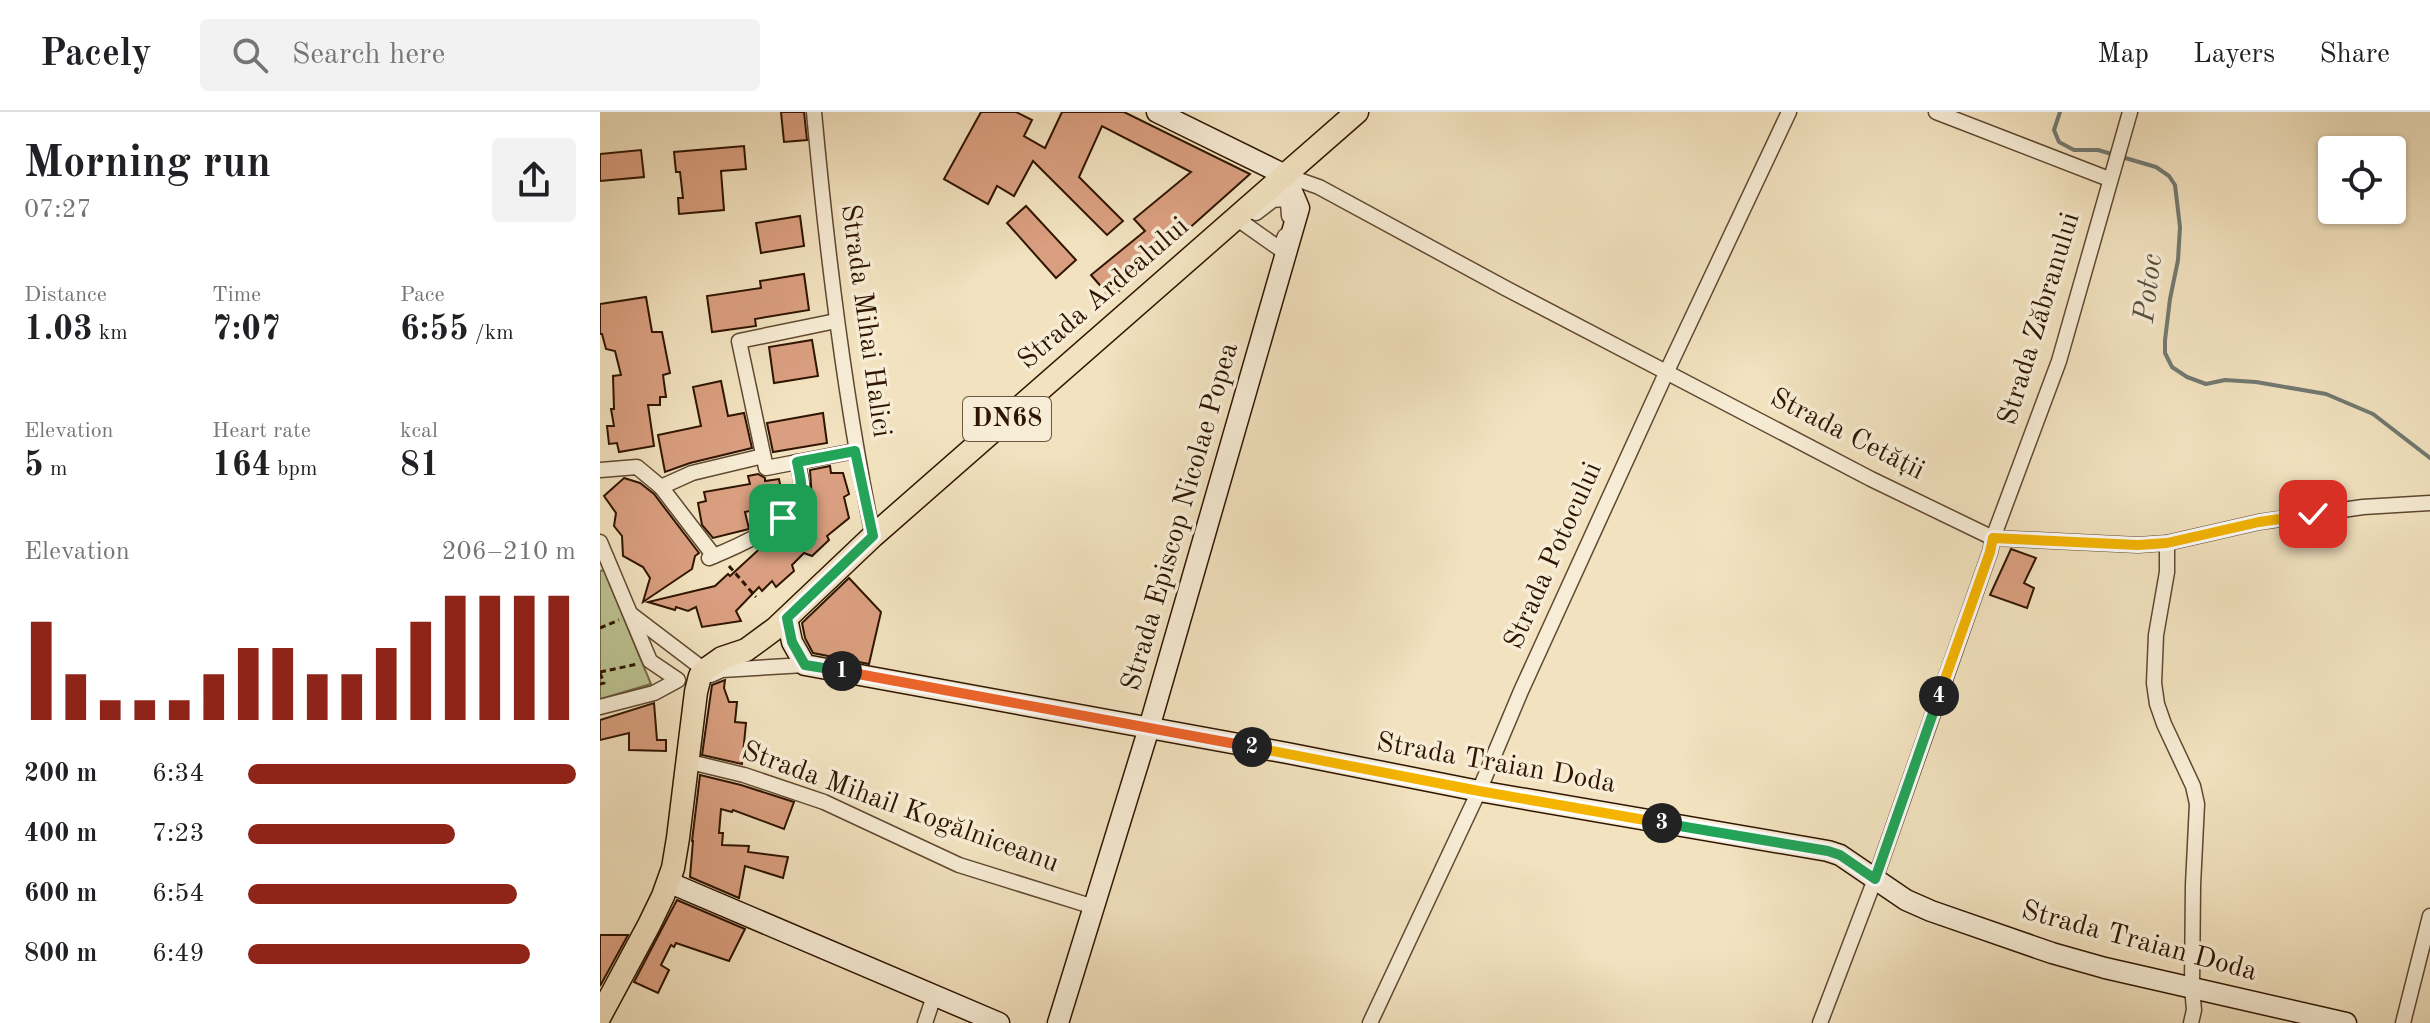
<!DOCTYPE html>
<meta charset="utf-8">
<style>
:root{--surface:#fff;--page:#f2f2f2;--text:#202124;--muted:#757577;--line:#e0e0e0;--accent:#8f2418}
body{margin:0;font-family:"Old Standard TT",serif;background:var(--page);color:var(--text);height:100vh;display:flex;flex-direction:column;font-size:30px;white-space:nowrap}
*{box-sizing:border-box;margin:0}
p{font-size:26px;color:var(--muted)}
.icon{flex:none;width:44px;height:44px;fill:none;stroke:currentColor;stroke-width:2;stroke-linecap:round;stroke-linejoin:round}
.map{position:relative;flex:1;overflow:hidden}
.details{display:flex;flex-direction:column;background:var(--surface);width:600px}
.details>*{flex:none}
.controls{position:absolute;left:1718px;top:24px;display:grid;gap:16px}
.controls a{display:grid;place-items:center;width:88px;height:88px;border-radius:8px;background:var(--surface);box-shadow:0 2px 6px #0004;font-size:40px}
.pin{position:absolute;display:grid;place-items:center;width:68px;height:68px;color:#fff;margin:-34px;border-radius:16px;box-shadow:0 4px 12px #0006}
.km{position:absolute;width:40px;height:40px;margin:-20px;border-radius:50%;background:#222;color:#fff;font-size:22px;line-height:40px;text-align:center}
.round{display:grid;place-items:center;flex:none;width:84px;height:84px;border-radius:8px;background:var(--page)}
.headline{display:flex;align-items:center;justify-content:space-between;height:136px;padding:0 24px}
h1{font-size:44px;font-weight:700;line-height:60px}
.figures{display:grid;grid-template-columns:repeat(3,1fr);gap:12px;height:136px;padding:8px 24px}
.figures div{display:grid;align-content:center}
.figures b{font-size:34px;font-weight:700}
.figures small{font-size:22px;font-weight:400}
.figures p{font-size:22px}
.chart{height:224px;padding:16px 24px}
.chart p{display:flex;justify-content:space-between}
.chart svg{width:100%;height:144px;margin-top:8px;stroke:var(--accent);stroke-width:6}
ul{padding:0 24px;list-style:none;font-size:26px}
li{display:grid;grid-template-columns:128px 96px 1fr;align-items:center;height:60px}
li i{height:20px;border-radius:10px;background:var(--accent)}
header{display:flex;align-items:center;gap:48px;box-sizing:border-box;height:112px;padding:0 40px;background:var(--surface);border-bottom:2px solid var(--line)}
header strong{font-size:38px}
nav{display:flex;gap:44px;margin-inline-start:auto;font-size:28px}
.search{width:560px;height:72px;background:var(--page);display:flex;align-items:center;gap:20px;box-sizing:border-box;padding:0 28px;border-radius:8px;color:var(--muted);font-size:30px}
main{display:flex;flex:1;min-height:0}
.map>svg:first-child{display:block}
</style>
<header>
<strong>Pacely</strong>
<div class="search"><svg class="icon" aria-label="search" viewBox="0 0 24 24"><circle cx="10" cy="10" r="6"/><path d="M15 15l6 6"/></svg>Search here</div>
<nav><a>Map</a><a>Layers</a><a>Share</a></nav>
</header>
<main>
<section class="details">
<div class="headline"><div><h1>Morning run</h1><p>07:27</p></div><a class="round"><svg class="icon" aria-label="share" viewBox="0 0 24 24"><path d="M12 15V3M7 8l5-5 5 5M5 13v7h14v-7"/></svg></a></div>
<div class="figures">
<div><p>Distance</p><b>1.03<small> km</small></b></div>
<div><p>Time</p><b>7:07</b></div>
<div><p>Pace</p><b>6:55<small> /km</small></b></div>
</div>
<div class="figures">
<div><p>Elevation</p><b>5<small> m</small></b></div>
<div><p>Heart rate</p><b>164<small> bpm</small></b></div>
<div><p>kcal</p><b>81</b></div>
</div>
<div class="chart"><p><span>Elevation</span>206–210 m</p>
<svg viewBox="0 0 160 44" preserveAspectRatio="none"><path d="M5 44V14M15 44V30M25 44V38M35 44V38M45 44V38M55 44V30M65 44V22M75 44V22M85 44V30M95 44V30M105 44V22M115 44V14M125 44V6M135 44V6M145 44V6M155 44V6"/></svg>
</div>
<ul>
<li><b>200 m</b>6:34<i style="width:100%"></i></li>
<li><b>400 m</b>7:23<i style="width:63%"></i></li>
<li><b>600 m</b>6:54<i style="width:82%"></i></li>
<li><b>800 m</b>6:49<i style="width:86%"></i></li>
</ul>
</section>
<div class="map">
<svg width="1830" height="911" viewBox="0 0 1830 911">
<rect width="100%" height="100%" fill="#f2e2bf"/>
<filter id="stains"><feTurbulence type="fractalNoise" baseFrequency=".0025" numOctaves="4"/><feColorMatrix values="0 0 0 0 .2 0 0 0 0 .09 0 0 0 0 .02 0 0 0 .5 -.17"/></filter>
<radialGradient id="worn" r=".72"><stop offset=".6" stop-color="#630" stop-opacity="0"/><stop offset="1" stop-color="#630" stop-opacity=".3"/></radialGradient>
<path fill="#bcc391" stroke="#766c49" stroke-width="2" d="M4,458L51,572L0,587V459Z"/>
<g fill="none" stroke-linecap="round" stroke-linejoin="round">
<path stroke="#727971" stroke-width="4" d="M1460,0L1454,18L1459,30L1474,38H1498L1556,55L1569,64L1575,73L1580,115L1578,148L1570,187L1565,228V241L1572,255L1587,265L1606,272L1625,268L1656,270L1726,282L1773,302L1830,346"/>
</g>
<g fill="#da9f80" stroke="#2f1501" stroke-width="2">
<path d="M181,0H204L207,28L184,30Z"/>
<path d="M381,0H416L432,8L424,24L445,36L462,0H524L650,62L511,186L491,163L545,119L534,107L591,60L502,14L479,65L523,109L507,123L433,49L414,84L397,74L388,92L344,67Z"/>
<path d="M144,34L146,57L121,59L124,98L79,102L78,86H83L80,60H76L74,40Z"/>
<path d="M41,38L44,65L0,69V42Z"/>
<path d="M426,94L476,148L456,166L407,111Z"/>
<path d="M200,104L204,134L161,141L156,111Z"/>
<path d="M204,162L209,198L155,207L156,214L112,220L107,184L161,176L160,169Z"/>
<path d="M46,185L52,220H62L70,261L63,263L66,285H60V293H48L54,334L19,340L17,331L9,332L7,314H14L11,297H14L13,264L21,263L15,239L6,237L2,222H0V192Z"/>
<path d="M212,228L218,264L174,271L169,235Z"/>
<path d="M121,269L128,304L144,301L152,336L90,351L65,360L58,323L101,314L93,275Z"/>
<path d="M223,301L227,331L173,340L167,311Z"/>
<path d="M230,354L231,361H243L249,382L244,385L249,406L227,424L229,428L212,444L204,441L192,453L194,459L176,475L172,469L162,479L159,475L136,499L141,509L102,515L96,495L88,499L76,495L75,498L48,490L115,474L128,462L130,464L167,430L194,410L204,399L212,388L210,358Z"/>
<path d="M158,362L165,366V369L179,367L184,392L145,400L149,417L113,426L102,413L98,391L106,389L104,380L150,372L148,364Z"/>
<path d="M24,366L40,371L54,382L99,441L95,444L92,457L43,490L50,466L43,455L23,444L22,424L14,414L16,401L4,384Z"/>
<path d="M1411,437L1436,446L1424,471L1434,476L1427,496L1390,483Z"/>
<path d="M249,466L281,500L269,552L213,541L205,526L202,511Z"/>
<path d="M125,568L124,576L129,590H137L135,610L146,611L142,652L102,643L112,573Z"/>
<path d="M54,591L57,628H66V639L29,638V621L0,628V608Z"/>
<path d="M100,663L141,673L194,690L184,717L133,698L132,700L121,697L119,721H123L122,733L149,734L148,740L188,745L183,766L145,754L139,786L90,765L93,729H92Z"/>
<path d="M77,788L145,817L129,849L76,831L74,835L71,833L61,853L69,858L58,881L34,870Z"/>
<path d="M0,823H28L0,874Z"/>
</g>
<g fill="none" stroke-linecap="round" stroke-linejoin="round">
<g stroke="#604830" stroke-width="17">
<g id="street">
<path d="M214,0C227,142 244,284 273,424"/>
<path d="M1336,0L1509,67"/>
<path d="M685,63L719,75L907,177L1271,367L1393,426L1538,433L1567,431L1659,410L1763,395L1830,391"/>
<path d="M656,101L673,88L683,87L688,91L689,104"/>
<path d="M636,106L680,137L685,124"/>
<path d="M236,209L139,229L166,356L255,339"/>
<path d="M0,358L37,355L61,375L92,361L163,344"/>
<path d="M61,375L114,444"/>
<path d="M0,430L50,549L78,568L54,581L0,595"/>
<path d="M1567,431V460L1556,523L1554,571L1557,592L1564,612L1593,674L1597,692L1593,773L1592,875L1594,898L1591,911"/>
<path d="M109,446C134,436 196,410 201,382C203,371 200,360 197,350"/>
<path d="M32,503L111,563L122,558L205,553"/>
<path d="M86,649L144,663L224,690L359,753L494,795"/>
<path d="M325,911L334,884"/>
<path d="M770,911L879,679L921,579L1067,259L1189,0"/>
<path d="M1220,911L1275,767L1390,440L1393,426L1459,249L1530,0"/>
<path d="M1803,911L1830,804"/>
</g>
</g>
<g stroke="#2f1501" stroke-width="23">
<g id="secondary">
<path d="M187,506L192,530L205,553L687,641L879,679L1228,739L1240,743L1306,788L1331,799L1452,841L1505,856L1746,911"/>
<path d="M68,770L399,911"/>
<path d="M458,911L549,616L699,96L685,63L557,0"/>
</g>
</g>
<g stroke="#2f1501" stroke-width="25">
<path id="primary" d="M0,904L49,813L63,784L73,756L78,726L96,580L100,564L105,558L122,546L146,538L176,516L273,424L757,0"/>
</g>
<g stroke="#2f1501" stroke-width="3" stroke-dasharray="6 4" stroke-linecap="butt">
<path d="M129,454L156,485"/>
<path d="M0,516L19,508"/>
<path d="M0,560L38,552"/>
<path d="M0,561L4,571L0,572"/>
</g>
<use href="#street" stroke="#f7ecd5" stroke-width="14"/>
<use href="#secondary" stroke="#f7ecd5" stroke-width="20"/>
<use href="#primary" stroke="#f2e2bf" stroke-width="22"/>
</g>
<g fill="none" stroke-linecap="round" stroke-linejoin="round">
<g stroke="#fff" stroke-width="16">
<path id="split-1" d="M183,406C206,389 203,376 197,350L255,339L273,424L187,506L192,530L205,553L242,559"/>
</g>
<g stroke="#fff" stroke-width="16">
<path id="split-2" d="M242,559L652,635"/>
</g>
<g stroke="#fff" stroke-width="16">
<path id="split-3" d="M652,635L879,679L1062,711"/>
</g>
<g stroke="#fff" stroke-width="16">
<path id="split-4" d="M1062,711L1228,739L1240,743L1275,767L1339,584"/>
</g>
<g stroke="#fff" stroke-width="16">
<path id="split-5" d="M1339,584L1390,440L1393,426L1538,433L1567,431L1659,410L1713,402"/>
</g>
<use href="#split-1" stroke="#22a559" stroke-width="10"/>
<use href="#split-2" stroke="#f0652b" stroke-width="10"/>
<use href="#split-3" stroke="#f5b400" stroke-width="10"/>
<use href="#split-4" stroke="#22a559" stroke-width="10"/>
<use href="#split-5" stroke="#f5b400" stroke-width="10"/>
</g>
<g text-anchor="middle" dominant-baseline="central" stroke-width="7" stroke-linejoin="round" paint-order="stroke">
<rect fill="#f7ecd5" stroke="#6b5641" stroke-width="2" x="363" y="285" width="88" height="44" rx="6"/>
<g font-size="26" font-weight="bold" fill="#2f1501">
<text x="407" y="307">DN68</text>
</g>
<g font-size="28" fill="#2f1501" stroke="#f7ecd5">
<text transform="translate(504 182) rotate(-41)">Strada Ardealului</text>
<text transform="translate(1440 207) rotate(-73)">Strada Zăbranului</text>
<text transform="translate(265 209) rotate(82)">Strada Mihai Halici</text>
<text transform="translate(1247 323) rotate(27)">Strada Cetății</text>
<text transform="translate(581 405) rotate(-74)">Strada Episcop Nicolae Popea</text>
<text transform="translate(954 444) rotate(-66)">Strada Potocului</text>
<text transform="translate(896 652) rotate(10)">Strada Traian Doda</text>
<text transform="translate(300 696) rotate(20)">Strada Mihail Kogălniceanu</text>
<text transform="translate(1539 830) rotate(15)">Strada Traian Doda</text>
</g>
<g font-size="30" font-style="italic" fill="#564f42" stroke="#f7ecd5">
<text transform="translate(1549 176) rotate(-83)">Potoc</text>
</g>
</g>
<rect width="100%" height="100%" filter="url(#stains)"/>
<rect width="100%" height="100%" fill="url(#worn)"/>
</svg>
<div class="controls">
<a><svg class="icon" aria-label="locate" viewBox="0 0 24 24"><circle cx="12" cy="12" r="6"/><path d="M12 2v4M12 18v4M2 12h4M18 12h4"/></svg></a>
</div>
<div class="pin" style="left:183px;top:406px;background:#1e9e55"><svg class="icon" aria-label="arrive" viewBox="0 0 24 24"><path d="M6 21V4h12l-3 4 3 4H6"/></svg></div>
<div class="pin" style="left:1713px;top:402px;background:#d93025"><svg class="icon" aria-label="check" viewBox="0 0 24 24"><path d="M5 12l5 5 9-10"/></svg></div>
<b class="km" style="left:242px;top:559px">1</b>
<b class="km" style="left:652px;top:635px">2</b>
<b class="km" style="left:1062px;top:711px">3</b>
<b class="km" style="left:1339px;top:584px">4</b>
</div>
</main>
